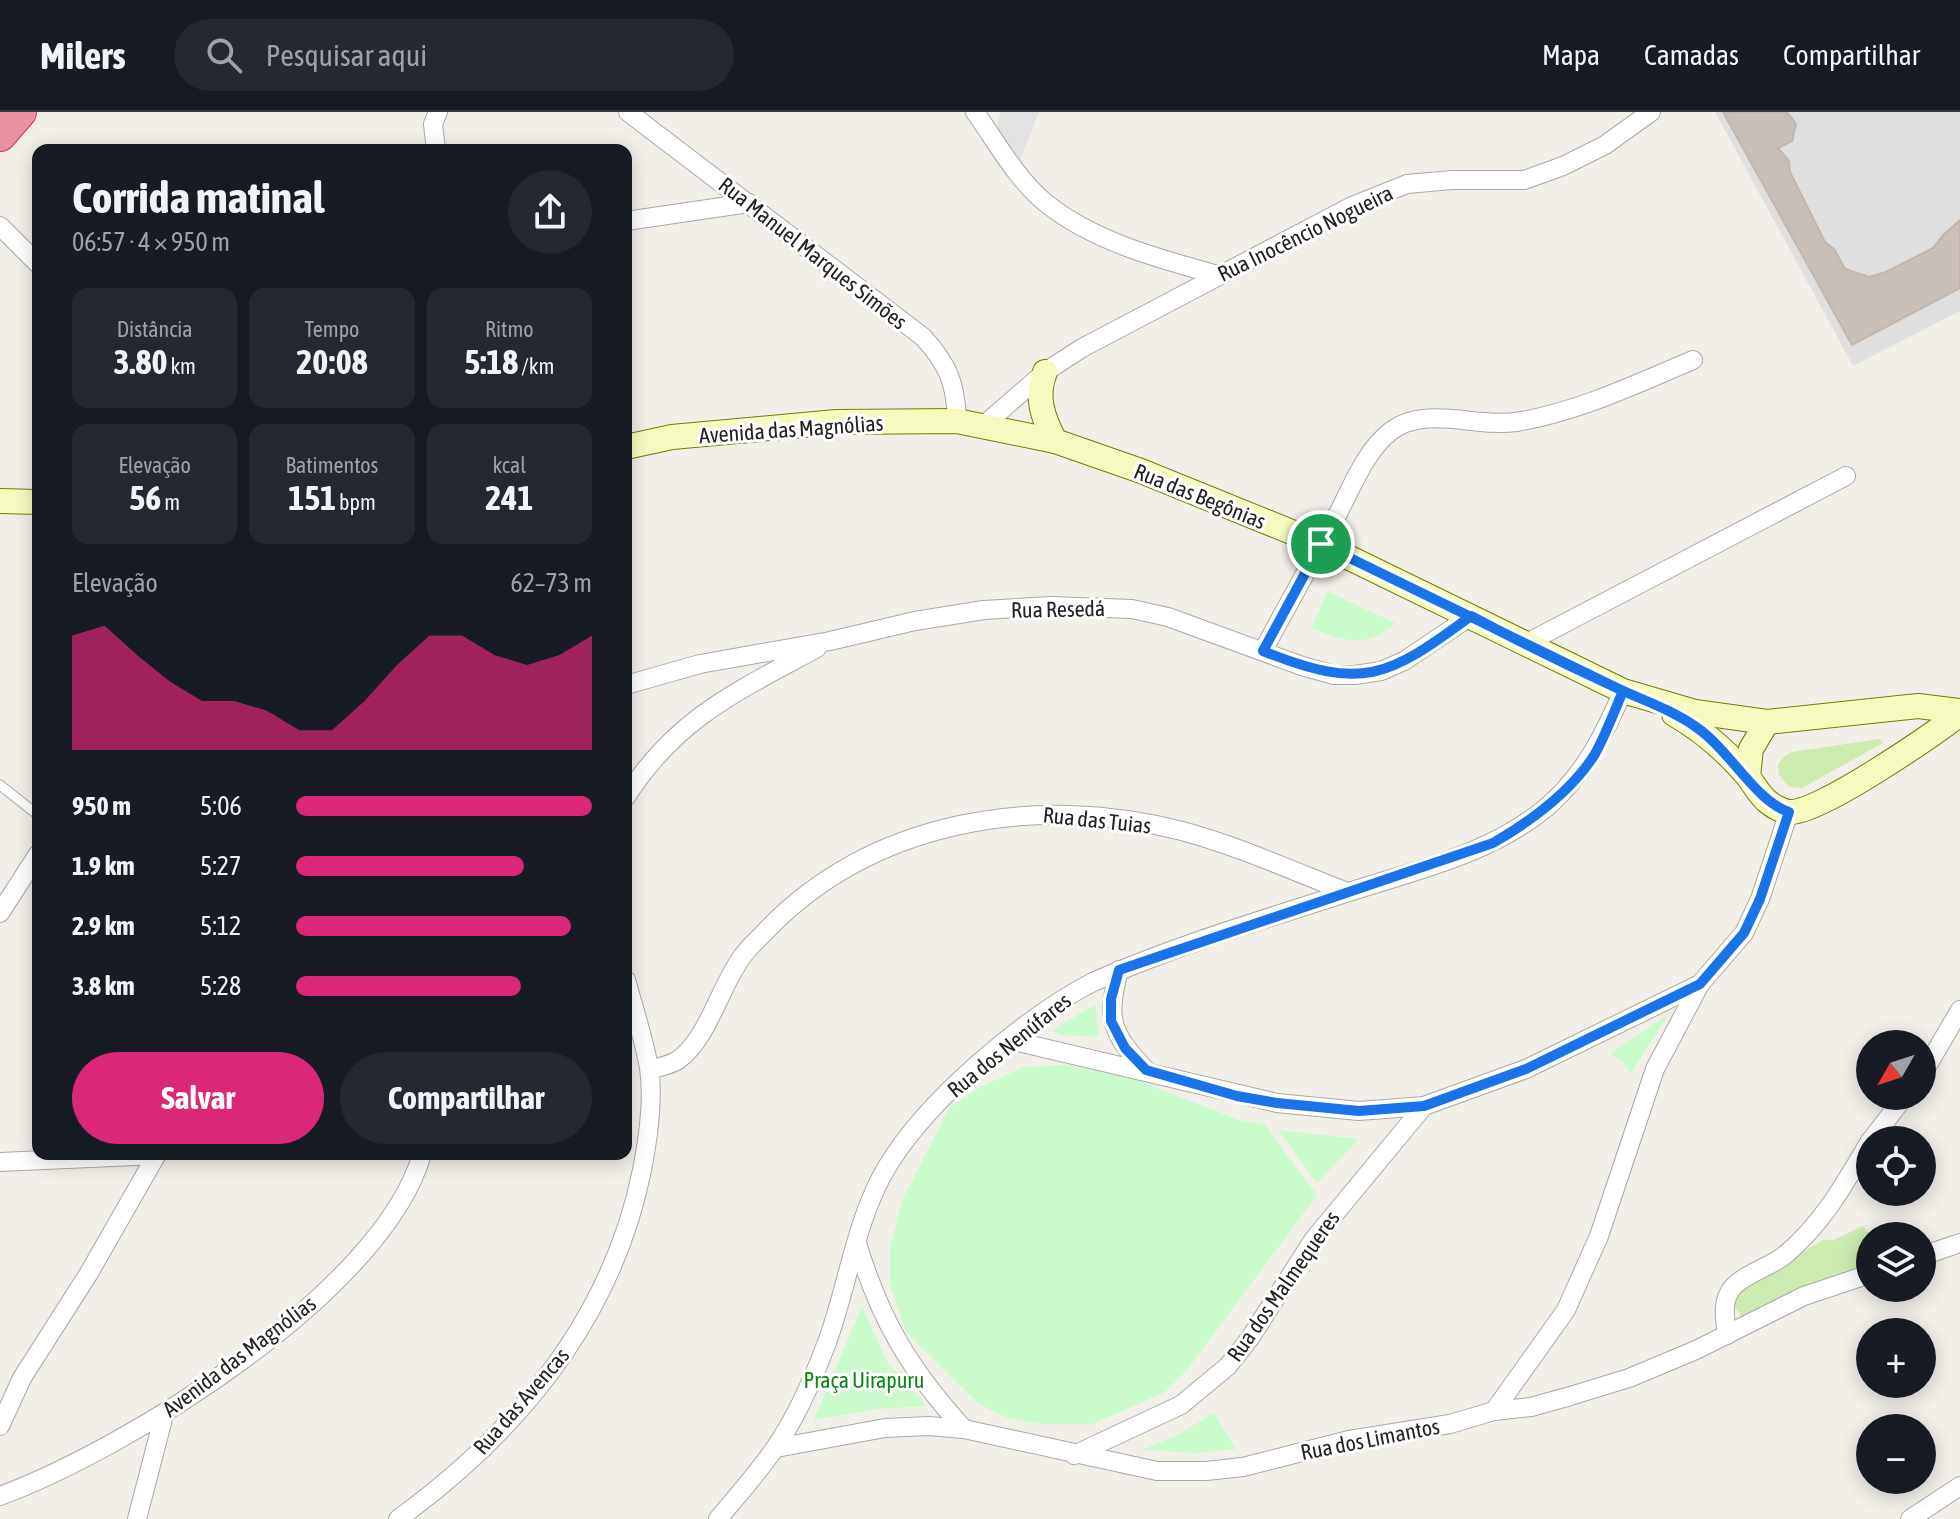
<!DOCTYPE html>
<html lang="pt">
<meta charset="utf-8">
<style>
:root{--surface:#171b24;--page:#242831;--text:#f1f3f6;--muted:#9ea1a6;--line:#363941;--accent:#db2777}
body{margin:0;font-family:"Asap Condensed",sans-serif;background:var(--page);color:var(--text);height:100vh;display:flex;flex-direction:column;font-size:30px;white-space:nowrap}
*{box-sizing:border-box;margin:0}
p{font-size:26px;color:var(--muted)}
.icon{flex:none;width:44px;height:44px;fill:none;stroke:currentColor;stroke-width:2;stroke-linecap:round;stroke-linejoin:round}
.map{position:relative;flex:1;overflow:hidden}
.panel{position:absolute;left:32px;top:32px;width:600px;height:1016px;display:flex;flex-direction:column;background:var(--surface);border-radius:16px;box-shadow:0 4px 20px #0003}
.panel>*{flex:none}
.needle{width:52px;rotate:231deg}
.tools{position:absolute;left:1856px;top:918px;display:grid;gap:16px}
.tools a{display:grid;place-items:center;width:80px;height:80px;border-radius:50%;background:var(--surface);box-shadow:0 4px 20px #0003;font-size:40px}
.pin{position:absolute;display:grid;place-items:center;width:68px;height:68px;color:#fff;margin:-34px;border:4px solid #fff;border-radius:50%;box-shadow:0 2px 8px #0007}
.round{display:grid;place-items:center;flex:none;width:84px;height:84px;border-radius:42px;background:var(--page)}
.summary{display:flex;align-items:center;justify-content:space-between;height:136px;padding:0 40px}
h1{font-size:44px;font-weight:700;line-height:60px}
.stats{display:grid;grid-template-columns:repeat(3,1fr);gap:12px;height:136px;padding:8px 40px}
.stats div{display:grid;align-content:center;border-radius:16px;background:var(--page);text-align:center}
.stats b{font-size:34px;font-weight:700}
.stats small{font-size:22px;font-weight:400}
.stats p{font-size:22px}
.chart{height:224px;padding:16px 40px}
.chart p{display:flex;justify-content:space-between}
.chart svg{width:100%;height:144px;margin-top:8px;fill:var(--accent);opacity:.7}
.cta{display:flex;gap:16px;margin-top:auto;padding:16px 40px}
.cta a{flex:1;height:92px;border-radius:48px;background:var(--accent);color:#fff;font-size:32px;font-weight:700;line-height:92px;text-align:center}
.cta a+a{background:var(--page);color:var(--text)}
ul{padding:0 40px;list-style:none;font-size:26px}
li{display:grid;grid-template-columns:128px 96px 1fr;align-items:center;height:60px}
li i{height:20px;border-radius:10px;background:var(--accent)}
header{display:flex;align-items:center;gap:48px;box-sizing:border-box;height:112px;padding:0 40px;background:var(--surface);border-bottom:2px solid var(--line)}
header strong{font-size:38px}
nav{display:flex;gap:44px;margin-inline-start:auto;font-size:28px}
.search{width:560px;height:72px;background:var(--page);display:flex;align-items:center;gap:20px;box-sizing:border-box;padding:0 28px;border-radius:44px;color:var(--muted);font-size:30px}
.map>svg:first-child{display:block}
</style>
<header>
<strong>Milers</strong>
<div class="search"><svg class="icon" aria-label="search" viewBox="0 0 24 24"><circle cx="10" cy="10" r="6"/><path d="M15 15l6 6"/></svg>Pesquisar aqui</div>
<nav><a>Mapa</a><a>Camadas</a><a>Compartilhar</a></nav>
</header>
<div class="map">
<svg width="1960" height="1407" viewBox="0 0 1960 1407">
<rect width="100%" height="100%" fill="#f2efe9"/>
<path fill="#e0dfdf" d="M1715,0H1960V199L1853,254Z"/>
<g fill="#cdebb0">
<path d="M1879,627L1883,630L1881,632L1802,676L1789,675L1779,663L1778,653L1784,644L1792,640Z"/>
<path d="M1863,1114L1871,1124L1870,1151L1810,1175L1744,1208L1731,1189L1737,1179L1823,1128H1833Z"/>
</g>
<g fill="#c8facc">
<path d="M1327,479L1395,511C1372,537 1339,529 1312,516Z"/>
<path d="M1095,892L1099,925L1062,923L1052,919Z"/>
<path d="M1668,903L1631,962L1622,949L1609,942Z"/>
<path d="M1067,953L1134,967L1239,1008L1264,1012L1317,1083L1188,1257L1165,1280L1093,1312H1041L1010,1307L980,1293L906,1220L890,1173V1135L903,1086L950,995L977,977L1023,955Z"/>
<path d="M1278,1018L1359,1027L1317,1071Z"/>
<path d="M862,1194L887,1250L927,1294L877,1297L814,1308Z"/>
<path d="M1214,1301L1236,1337L1197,1341L1142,1338L1177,1323Z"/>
</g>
<path fill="#e2e2e2" d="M1000,0H1039L1016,59L995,28Z"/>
<path fill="#c7bfb8" stroke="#c4b6ab" stroke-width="2" d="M1723,0H1787L1796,12L1792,29L1778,36L1789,49L1790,60L1825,130L1834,137L1845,157L1869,165L1886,160L1933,136L1943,123L1960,108V176L1852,233Z"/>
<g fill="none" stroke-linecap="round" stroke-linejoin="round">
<g stroke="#a9a9a9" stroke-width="11">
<path id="lane" d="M0,673L38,703"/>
</g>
<g stroke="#a9a9a9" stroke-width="20">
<g id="street">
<path d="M628,0L923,225C948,252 956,272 957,309"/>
<path d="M975,0C997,31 1017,68 1047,92C1095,130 1160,147 1218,163"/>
<path d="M436,38L433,12L438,0"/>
<path d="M626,109L749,91"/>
<path d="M0,114L38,152"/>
<path d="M984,313L1045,260L1082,236L1352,94L1407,72L1452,68H1524L1563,54L1605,33L1651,0"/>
<path d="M1525,532L1846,364"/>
<path d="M1263,539C1287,494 1312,450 1336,405C1352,376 1364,340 1391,319C1425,293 1477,316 1516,310C1578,300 1636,272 1693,248"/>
<path d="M626,573L700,552L830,529L915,509L984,498L1051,494L1132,497L1168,505L1302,554L1334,563H1355L1381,559L1404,549L1471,504"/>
<path d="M626,685C676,606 738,579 817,536"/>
<path d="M0,801L38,742"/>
<path d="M1119,858C1106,908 1111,921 1146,958"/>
<path d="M1010,928L1277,991L1359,999L1424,994L1526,957L1700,872L1744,821L1760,787L1789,700"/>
<path d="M650,958C658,955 671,953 678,948C708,927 720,874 742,845C747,837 755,830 762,823C869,708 1035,681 1182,719C1238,734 1293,759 1347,780"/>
<path d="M1922,963L1960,898"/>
<path d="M1871,1028L1905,984"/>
<path d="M0,1050L157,1043"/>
<path d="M857,1131C880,1208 910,1258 964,1317"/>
<path d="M1922,1144L1960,1131"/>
<path d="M1727,1223C1725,1207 1721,1189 1733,1175C1746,1161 1770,1155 1785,1143C1824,1110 1845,1071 1870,1029"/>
<path d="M1494,1299L1566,1198L1599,1124L1655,957L1700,872"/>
<path d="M0,1314L22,1266L89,1161L157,1042"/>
<path d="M776,1336L885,1316L929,1314L964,1317L1157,1359H1206L1243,1355L1349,1328L1450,1312L1494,1299L1531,1295L1567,1285L1629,1266L1696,1238L1804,1184L1870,1162"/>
<path d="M1074,1343L1181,1293L1228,1254L1250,1226L1314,1127L1424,994"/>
<path d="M0,1384C129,1336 383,1179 422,1042"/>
<path d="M137,1407L164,1303"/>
<path d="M398,1407C519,1319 612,1207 642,1058C648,1027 654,988 649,956C644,927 634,897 626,868"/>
<path d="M718,1407C737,1384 758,1361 775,1336C796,1306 813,1267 826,1233C848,1175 855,1108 887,1055C927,988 1024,906 1093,870C1174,834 1262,808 1346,781C1416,758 1489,743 1547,695C1584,663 1604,623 1623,579"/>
<path d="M1910,1407L1960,1374"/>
</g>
</g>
<g stroke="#707d05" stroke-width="26">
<g id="secondary">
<path d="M1045,260C1035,285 1043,306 1055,329"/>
<path d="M626,335L672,325L836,310L957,309L1055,329L1141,359L1321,432L1623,579L1695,600L1767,610L1918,594L1960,599"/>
<path d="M0,389L38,390"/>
<path d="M1674,602C1702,618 1724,637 1745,661C1753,670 1758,682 1768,690C1773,694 1783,700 1790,700C1820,701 1932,623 1960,602"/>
<path d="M1748,664L1751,637L1767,610"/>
</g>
</g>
<g stroke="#dc2a67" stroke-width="34">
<path id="highway" d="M0,23L20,0"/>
</g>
<use href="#lane" stroke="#fff" stroke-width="9"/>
<use href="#street" stroke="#fff" stroke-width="18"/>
<use href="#secondary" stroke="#f7fabf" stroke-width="24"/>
<use href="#highway" stroke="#e892a2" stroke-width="32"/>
</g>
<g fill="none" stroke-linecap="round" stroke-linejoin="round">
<g stroke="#fff" stroke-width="16">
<path id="route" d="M1321,432L1623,579C1614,600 1606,622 1595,642C1571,680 1531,709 1493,731L1119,858L1111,887V909L1125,936L1146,958L1237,984L1277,991L1359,999L1424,994L1526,957L1700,872L1744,821L1760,787L1789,700C1755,689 1730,638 1696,615C1672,598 1645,589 1619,577C1569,554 1520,530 1471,504C1387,566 1363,579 1263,539L1321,432"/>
</g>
<use href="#route" stroke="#1a73e8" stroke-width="10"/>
</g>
<g text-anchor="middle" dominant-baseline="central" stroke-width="6" stroke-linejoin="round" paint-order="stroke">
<g font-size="22" fill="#222" stroke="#fff">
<text transform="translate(1305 121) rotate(-26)">Rua Inocêncio Nogueira</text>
<text transform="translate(813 141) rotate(38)">Rua Manuel Marques Simões</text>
<text transform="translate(791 317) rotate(-4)">Avenida das Magnólias</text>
<text transform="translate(1200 384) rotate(22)">Rua das Begônias</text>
<text transform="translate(1058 497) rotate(-1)">Rua Resedá</text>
<text transform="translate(1097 708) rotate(6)">Rua das Tuias</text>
<text transform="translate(1009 933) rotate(-39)">Rua dos Nenúfares</text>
<text transform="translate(1283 1174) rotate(-55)">Rua dos Malmequeres</text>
<text transform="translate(239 1244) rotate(-37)">Avenida das Magnólias</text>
<text transform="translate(521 1289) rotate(-49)">Rua das Avencas</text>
<text transform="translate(1370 1327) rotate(-11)">Rua dos Limantos</text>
</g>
<g font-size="22" fill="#0c8416" stroke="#fff">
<text x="864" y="1268">Praça Uirapuru</text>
</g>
</g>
</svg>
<div class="tools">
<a><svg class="needle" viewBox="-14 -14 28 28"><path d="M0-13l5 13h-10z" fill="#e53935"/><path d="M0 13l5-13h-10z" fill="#9ea1a6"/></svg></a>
<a><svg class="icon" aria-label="locate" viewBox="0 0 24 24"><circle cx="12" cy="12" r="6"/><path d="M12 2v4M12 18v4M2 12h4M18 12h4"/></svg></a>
<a><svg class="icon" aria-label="layers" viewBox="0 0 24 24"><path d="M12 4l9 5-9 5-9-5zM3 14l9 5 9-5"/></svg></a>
<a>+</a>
<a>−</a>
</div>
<div class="pin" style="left:1321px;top:432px;background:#1e9e55"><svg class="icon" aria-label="arrive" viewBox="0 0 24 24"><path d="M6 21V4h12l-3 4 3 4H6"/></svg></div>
<section class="panel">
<div class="summary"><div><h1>Corrida matinal</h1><p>06:57 · 4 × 950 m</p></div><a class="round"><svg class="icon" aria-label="share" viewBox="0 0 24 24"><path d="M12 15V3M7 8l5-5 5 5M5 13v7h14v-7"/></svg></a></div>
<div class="stats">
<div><p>Distância</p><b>3.80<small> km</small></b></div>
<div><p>Tempo</p><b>20:08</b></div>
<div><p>Ritmo</p><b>5:18<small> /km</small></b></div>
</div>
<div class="stats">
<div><p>Elevação</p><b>56<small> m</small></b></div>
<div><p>Batimentos</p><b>151<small> bpm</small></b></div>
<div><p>kcal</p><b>241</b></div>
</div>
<div class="chart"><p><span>Elevação</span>62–73 m</p>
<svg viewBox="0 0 160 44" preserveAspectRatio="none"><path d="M0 44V9L10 6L20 15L30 23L40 29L50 29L60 32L70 38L80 38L90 29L100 18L110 9L120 9L130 15L140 18L150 15L160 9V44z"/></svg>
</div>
<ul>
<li><b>950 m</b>5:06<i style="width:100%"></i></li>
<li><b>1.9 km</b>5:27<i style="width:77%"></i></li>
<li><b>2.9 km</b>5:12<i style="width:93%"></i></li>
<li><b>3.8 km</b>5:28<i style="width:76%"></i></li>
</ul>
<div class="cta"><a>Salvar</a><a>Compartilhar</a></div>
</section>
</div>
